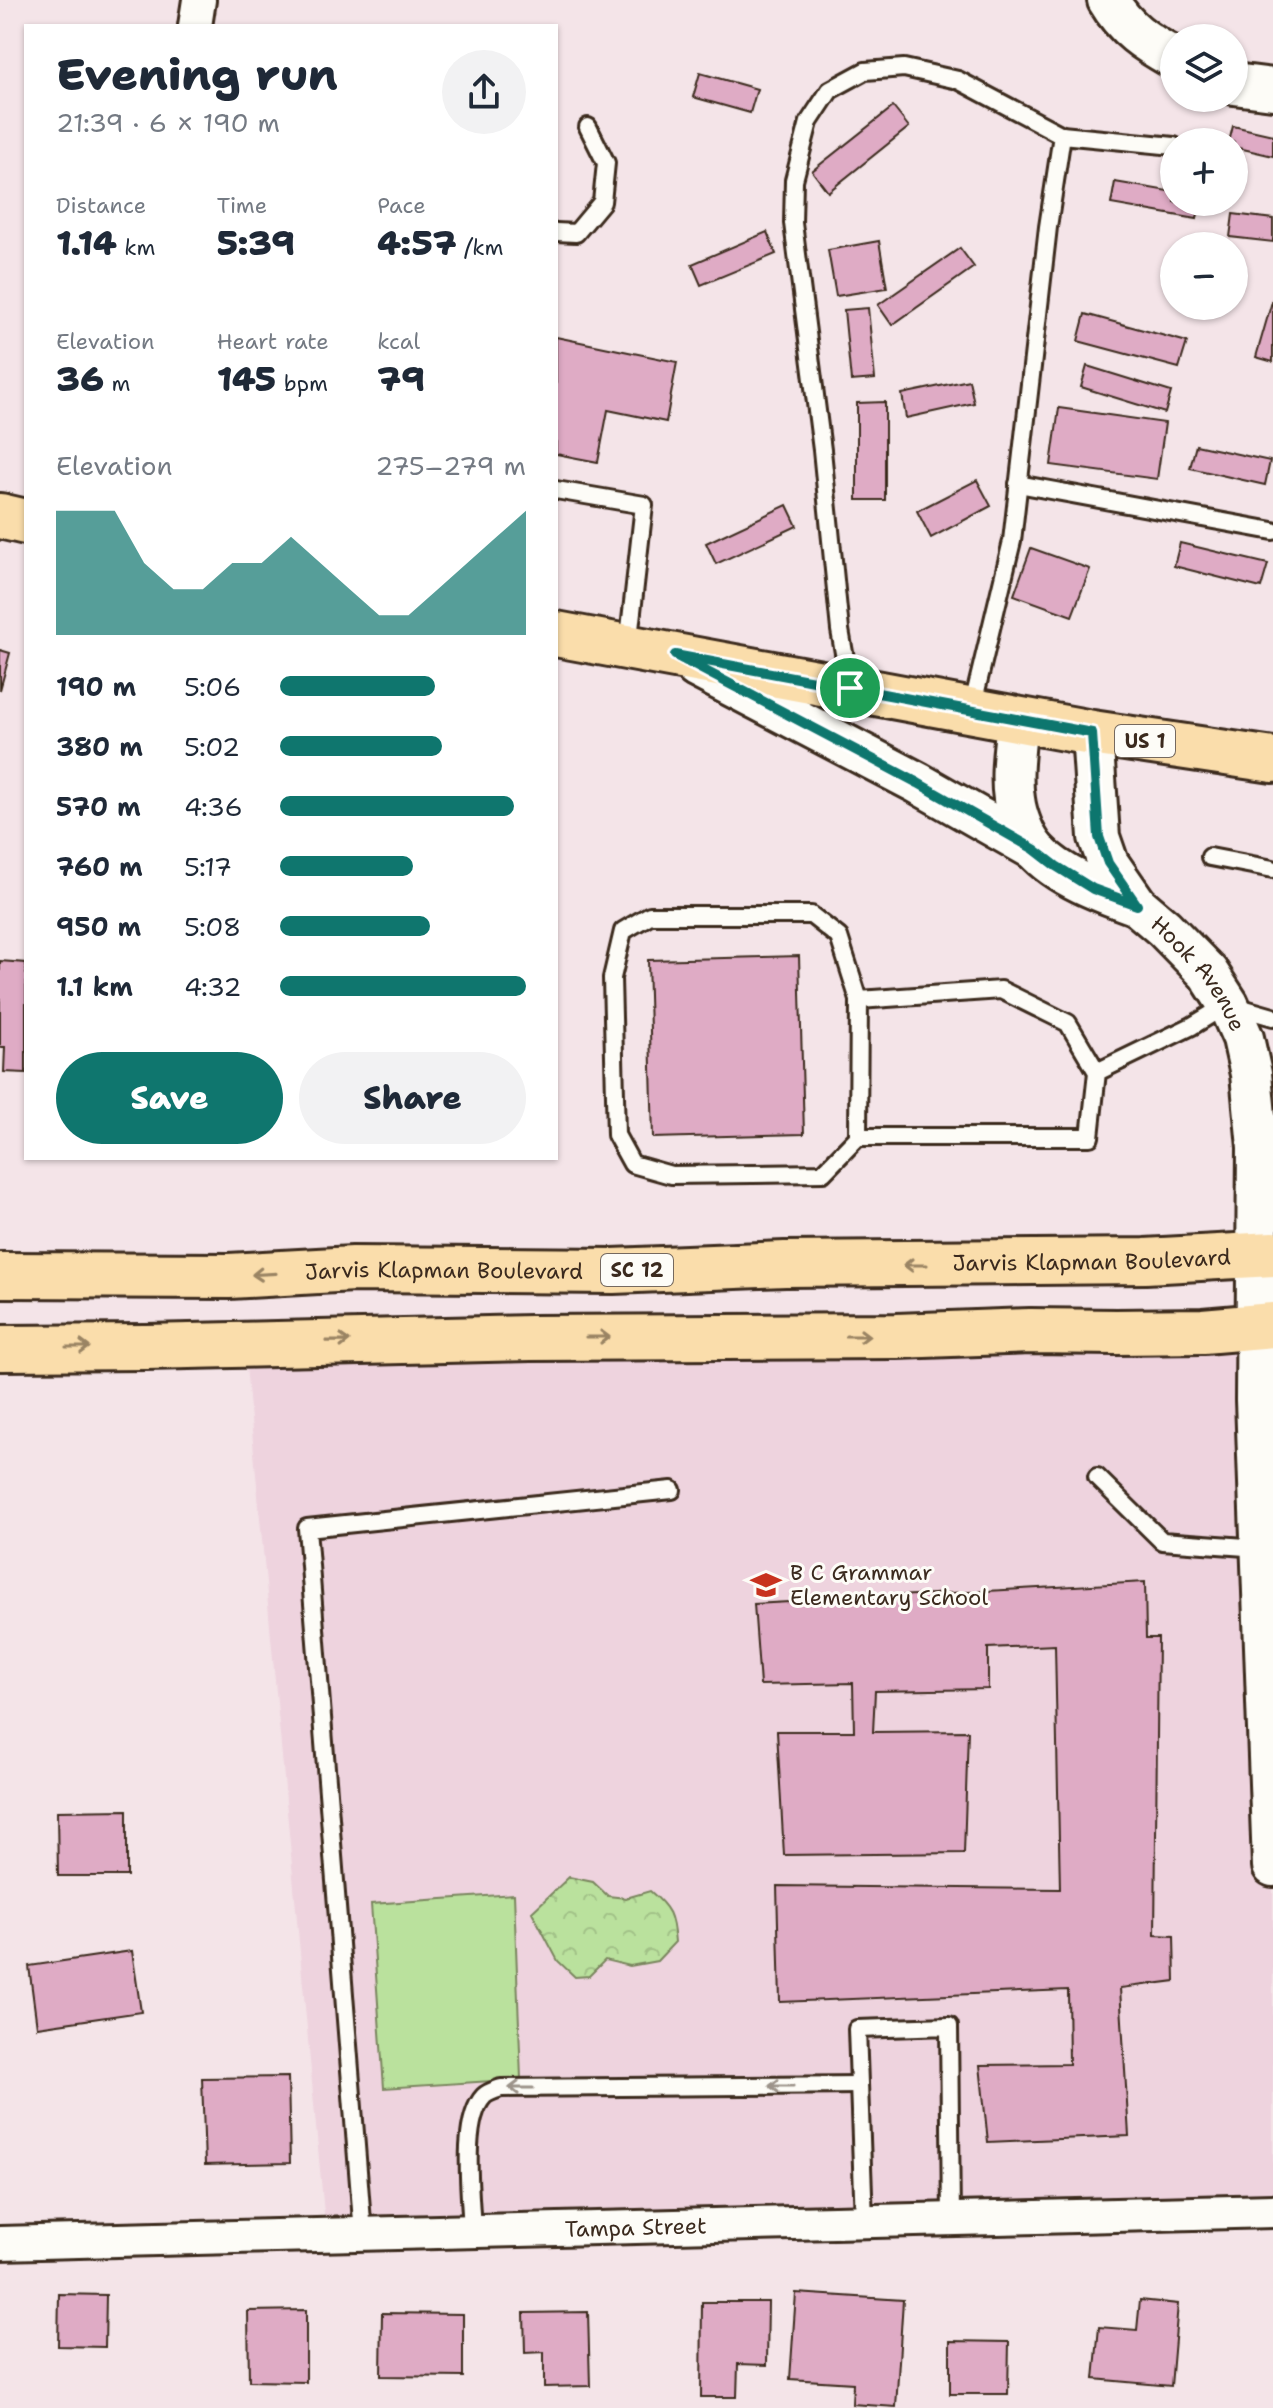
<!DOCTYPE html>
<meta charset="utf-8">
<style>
:root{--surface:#fff;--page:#f2f2f3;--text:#1f2937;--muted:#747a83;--accent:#0f766e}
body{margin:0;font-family:"Shantell Sans",sans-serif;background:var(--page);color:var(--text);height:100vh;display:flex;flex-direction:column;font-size:30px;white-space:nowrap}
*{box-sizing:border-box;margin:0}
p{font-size:26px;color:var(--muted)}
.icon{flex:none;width:44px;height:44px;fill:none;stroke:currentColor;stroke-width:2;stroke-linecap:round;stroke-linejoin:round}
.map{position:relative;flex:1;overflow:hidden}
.details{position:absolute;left:24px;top:24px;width:534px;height:1136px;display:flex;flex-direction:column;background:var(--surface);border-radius:0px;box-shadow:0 2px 6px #0004}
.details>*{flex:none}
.tools{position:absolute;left:1160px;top:24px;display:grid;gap:16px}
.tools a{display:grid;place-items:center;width:88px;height:88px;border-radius:50%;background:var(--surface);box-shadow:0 2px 6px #0004;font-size:40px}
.pin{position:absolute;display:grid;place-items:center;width:68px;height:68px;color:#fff;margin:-34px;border:4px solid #fff;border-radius:50%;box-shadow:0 2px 8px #0007}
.round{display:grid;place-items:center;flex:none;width:84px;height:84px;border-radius:42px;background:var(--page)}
.headline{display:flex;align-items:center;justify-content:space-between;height:136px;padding:0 32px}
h1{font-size:44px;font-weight:800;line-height:60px}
.figures{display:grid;grid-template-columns:repeat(3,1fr);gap:12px;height:136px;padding:8px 32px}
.figures div{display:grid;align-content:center}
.figures b{font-size:34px;font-weight:800}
.figures small{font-size:22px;font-weight:400}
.figures p{font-size:22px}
.chart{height:224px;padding:16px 32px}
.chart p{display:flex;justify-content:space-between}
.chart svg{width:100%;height:144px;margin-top:8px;fill:var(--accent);opacity:.7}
.primary-button{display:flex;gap:16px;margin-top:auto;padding:16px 32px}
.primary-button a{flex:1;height:92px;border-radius:48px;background:var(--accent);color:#fff;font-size:32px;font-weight:800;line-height:92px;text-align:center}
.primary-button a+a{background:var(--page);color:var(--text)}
ul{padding:0 32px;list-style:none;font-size:26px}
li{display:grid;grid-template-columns:128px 96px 1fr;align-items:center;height:60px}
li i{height:20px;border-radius:10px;background:var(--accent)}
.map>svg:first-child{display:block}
</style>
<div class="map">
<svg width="1273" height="2408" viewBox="0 0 1273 2408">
<defs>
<pattern id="forest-crowns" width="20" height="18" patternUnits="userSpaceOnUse" patternTransform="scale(2)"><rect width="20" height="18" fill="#bae19d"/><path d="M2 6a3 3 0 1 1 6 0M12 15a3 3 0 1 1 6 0" fill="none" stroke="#a1c187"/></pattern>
</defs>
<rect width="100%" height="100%" fill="#f4e4e8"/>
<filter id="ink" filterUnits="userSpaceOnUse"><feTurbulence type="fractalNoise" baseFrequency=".0125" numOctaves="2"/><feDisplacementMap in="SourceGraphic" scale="16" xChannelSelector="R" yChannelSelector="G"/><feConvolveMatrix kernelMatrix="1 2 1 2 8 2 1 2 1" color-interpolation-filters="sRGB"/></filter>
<g filter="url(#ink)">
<path fill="#eed3de" d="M1257,1327L1273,1826V2211L326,2235L244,1344Z"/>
<path fill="#bae19d" stroke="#7a865e" stroke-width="2" d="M514,1894L521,2079L384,2088L371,1904Z"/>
<path fill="url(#forest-crowns)" stroke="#7a865e" stroke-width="2" d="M569,1877L593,1882L608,1896L626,1898L650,1891C670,1908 673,1915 675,1942L657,1961L630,1966L605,1960L589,1976L575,1977L558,1961L532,1912Z"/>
<g fill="#dfabc5" stroke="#3b2a1e" stroke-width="2">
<path d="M700,73L757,89L750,113L693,97Z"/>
<path d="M893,107L909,127L828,192L812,171Z"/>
<path d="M1233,126L1273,135V156L1234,147V142H1229Z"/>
<path d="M1115,182L1174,192V202H1200L1197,219L1111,204Z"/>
<path d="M1233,214L1273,219V242L1230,237Z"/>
<path d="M767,232L776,254L701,285L692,264Z"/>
<path d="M879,241L887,288L836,296L828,250Z"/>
<path d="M960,248L974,267L892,325L878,305Z"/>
<path d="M1273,298V362L1256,357Z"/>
<path d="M868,308L875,379L851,381L844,310Z"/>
<path d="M1085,314L1187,342L1179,368L1078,341Z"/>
<path d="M556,337L677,362L666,422L608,410L598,462L556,454Z"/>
<path d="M1087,366L1171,392L1165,413L1081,387Z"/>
<path d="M969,380L974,403L906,418L902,394Z"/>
<path d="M885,402V500H857V403Z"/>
<path d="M1059,408L1165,423L1157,479L1051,465Z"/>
<path d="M1196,445L1270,461L1265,485L1190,468Z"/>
<path d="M977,480L991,506L931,538L917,511Z"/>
<path d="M787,505L797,526L716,564L706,543Z"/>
<path d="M1180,543L1268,564L1261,588L1174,566Z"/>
<path d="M1031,548L1090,569L1072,616L1014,595Z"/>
<path d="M0,650L10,653L0,690Z"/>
<path d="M799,956L804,1134L653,1138L648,960Z"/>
<path d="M0,961L26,963V1073L4,1072L5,1047H0Z"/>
<path d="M1145,1582L1146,1638H1158L1155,1935L1174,1936L1175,1981L1120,1988L1129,2136L988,2142L980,2065L1069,2064L1068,1990L780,2002L777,1886L1060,1889L1055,1645L988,1648V1689L875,1691L873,1732L968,1731L964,1853L784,1855L777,1731H854L853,1683L760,1685L754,1604Z"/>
<path d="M127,1810V1876H58L57,1811Z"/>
<path d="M132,1951L141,2012L37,2027L29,1966Z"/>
<path d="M288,2077L290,2163L205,2165L202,2078Z"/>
<path d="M796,2293L903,2300L896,2407L852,2404L853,2383L790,2379Z"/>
<path d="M59,2294L106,2295L105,2347L58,2346Z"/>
<path d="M1140,2300L1178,2304L1171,2386L1094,2379L1099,2327L1137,2330Z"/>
<path d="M702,2302H768L767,2365L738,2364L737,2397H701Z"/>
<path d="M306,2310V2382L249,2381L248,2311Z"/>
<path d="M588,2312L590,2386L544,2387V2352L525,2353L524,2313Z"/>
<path d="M382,2313L463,2314V2377L381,2376Z"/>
<path d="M950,2341L1009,2342L1008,2394H950Z"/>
</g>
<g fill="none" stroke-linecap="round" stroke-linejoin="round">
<g stroke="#3b2a1e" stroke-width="22">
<g id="service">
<path d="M556,232L576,233L602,202L606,163L588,127"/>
<path d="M1018,484L1273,531"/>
<path d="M556,490L644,505L628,647"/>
<path d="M850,687L840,630L822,450L793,223L794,180L809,122L830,90L865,71L904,68L958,80L1062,135"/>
<path d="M972,708L1012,541L1048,227L1062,135L1174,146"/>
<path d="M1210,857L1273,869"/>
<path d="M1097,1072L1090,1137H858L859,1000L1001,990L1068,1023L1097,1072L1192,1026L1228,1004L1273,1017"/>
<path d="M858,1137L823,1173L671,1175L632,1164L616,1135L612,978L623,931L650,915H811L839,937L859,1000"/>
<path d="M1097,1477L1162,1541L1260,1548"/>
<path d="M864,2221L857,2029L949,2026L951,2219"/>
<path d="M472,2231C471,2198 460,2121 484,2096C488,2092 495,2090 501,2088L859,2085"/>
<path d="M363,2234L307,1528L672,1490"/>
</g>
</g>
<g stroke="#3b2a1e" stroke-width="38">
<g id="minor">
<path d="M195,26L199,0"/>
<path id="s1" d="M0,2243L1273,2211"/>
</g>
</g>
<g stroke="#3b2a1e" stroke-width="46">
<g id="tertiary">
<path d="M1108,0C1125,29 1145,42 1174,58"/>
<path d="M1234,84L1273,89"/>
<path d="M696,667L918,783L1034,849"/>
<path d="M1017,719C1015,745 1010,773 1014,799C1016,815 1024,837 1035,850C1059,877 1104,893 1137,905"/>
<path id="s2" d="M1092,733L1099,837L1108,863L1137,905L1164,928L1208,973L1228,1004L1243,1038L1251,1074L1258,1147L1256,1400L1273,1866"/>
</g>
</g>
<g stroke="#3b2a1e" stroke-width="50">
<g id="primary">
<path d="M0,516L26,522"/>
<path d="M556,634L1092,733L1273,760"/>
</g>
</g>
<g stroke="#3b2a1e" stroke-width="50">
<g id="trunk">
<path id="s3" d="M0,1275L229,1276L353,1269L613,1271L785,1264L1145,1261L1273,1254"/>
<path d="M0,1348L146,1347L531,1338L897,1336L1030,1331L1116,1332L1203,1331L1273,1325"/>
</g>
</g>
<use href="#service" stroke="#fdfcf7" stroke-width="16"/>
<use href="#minor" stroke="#fdfcf7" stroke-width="32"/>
<use href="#tertiary" stroke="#fdfcf7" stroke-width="40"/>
<use href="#primary" stroke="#faddab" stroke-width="44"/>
<use href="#trunk" stroke="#faddab" stroke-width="44"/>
</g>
<defs><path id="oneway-shaft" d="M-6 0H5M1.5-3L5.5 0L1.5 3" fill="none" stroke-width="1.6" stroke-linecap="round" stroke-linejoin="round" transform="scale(2)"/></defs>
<g stroke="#9a8464">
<use href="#oneway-shaft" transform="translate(915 1265) rotate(-180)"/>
<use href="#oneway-shaft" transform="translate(264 1274) rotate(177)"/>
<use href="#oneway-shaft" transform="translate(858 1336)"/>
<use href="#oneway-shaft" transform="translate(598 1337)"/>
<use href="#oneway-shaft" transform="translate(338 1341) rotate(-1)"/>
<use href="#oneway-shaft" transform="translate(78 1347)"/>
</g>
<g stroke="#9c938a">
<use href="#oneway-shaft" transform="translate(781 2086) rotate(180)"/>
<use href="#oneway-shaft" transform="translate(521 2088) rotate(180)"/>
</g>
</g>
<g fill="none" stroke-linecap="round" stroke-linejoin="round" filter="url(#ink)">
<g stroke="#fff" stroke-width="16">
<path id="route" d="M675,655L1092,733L1099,837L1108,863L1137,905L1093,889L1056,866L1034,849L918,783Z"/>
</g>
<use href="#route" stroke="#0f766e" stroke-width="10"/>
</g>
<defs>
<g id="school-bare" transform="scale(2.4)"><path d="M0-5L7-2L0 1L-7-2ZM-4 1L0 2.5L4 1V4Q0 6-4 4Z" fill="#c8321e" stroke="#fdfcf7" stroke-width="2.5" paint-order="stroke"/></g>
</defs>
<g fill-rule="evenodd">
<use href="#school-bare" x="766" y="1585"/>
</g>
<g text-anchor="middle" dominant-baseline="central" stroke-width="6" stroke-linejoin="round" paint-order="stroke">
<g fill="#fdfcf7" stroke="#75695f" stroke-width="2">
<rect x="1115" y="725" width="60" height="32" rx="6"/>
<rect x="601" y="1254" width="72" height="32" rx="6"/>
</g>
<g font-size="20" font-weight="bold" fill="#3b2a1e">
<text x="1145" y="741">US 1</text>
<text x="637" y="1270">SC 12</text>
</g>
<g font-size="22" fill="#3b2a1e" stroke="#fdfcf7">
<text stroke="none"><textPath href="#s2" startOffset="276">Hook Avenue</textPath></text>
<text stroke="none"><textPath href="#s3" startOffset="1092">Jarvis Klapman Boulevard</textPath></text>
<text stroke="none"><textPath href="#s3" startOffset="444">Jarvis Klapman Boulevard</textPath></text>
<text stroke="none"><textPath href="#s1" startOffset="636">Tampa Street</textPath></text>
</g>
<g font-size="22" fill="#3b2a1e" stroke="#fdfcf7" text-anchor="start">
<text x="790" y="1572">B C Grammar<tspan x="790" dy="25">Elementary School</tspan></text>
</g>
</g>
</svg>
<div class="tools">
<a><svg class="icon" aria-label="layers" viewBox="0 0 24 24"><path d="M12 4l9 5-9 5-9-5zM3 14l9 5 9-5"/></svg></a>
<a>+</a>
<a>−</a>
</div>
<div class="pin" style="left:850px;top:688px;background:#1e9e55"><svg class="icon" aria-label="arrive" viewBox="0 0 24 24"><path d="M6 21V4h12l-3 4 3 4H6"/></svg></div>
<section class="details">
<div class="headline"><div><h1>Evening run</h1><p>21:39 · 6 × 190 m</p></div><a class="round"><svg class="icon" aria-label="share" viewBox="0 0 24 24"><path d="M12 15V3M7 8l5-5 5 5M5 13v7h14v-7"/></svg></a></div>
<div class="figures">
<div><p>Distance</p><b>1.14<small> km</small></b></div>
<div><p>Time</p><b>5:39</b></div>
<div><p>Pace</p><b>4:57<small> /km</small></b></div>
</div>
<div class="figures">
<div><p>Elevation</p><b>36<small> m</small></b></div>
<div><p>Heart rate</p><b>145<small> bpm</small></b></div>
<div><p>kcal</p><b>79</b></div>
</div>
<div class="chart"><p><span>Elevation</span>275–279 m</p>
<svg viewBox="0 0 160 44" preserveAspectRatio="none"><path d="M0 44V6L10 6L20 6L30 22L40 30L50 30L60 22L70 22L80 14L90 22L100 30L110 38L120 38L130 30L140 22L150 14L160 6V44z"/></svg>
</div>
<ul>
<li><b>190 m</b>5:06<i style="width:63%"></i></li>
<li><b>380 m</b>5:02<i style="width:66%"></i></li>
<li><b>570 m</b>4:36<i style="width:95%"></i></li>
<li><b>760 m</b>5:17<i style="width:54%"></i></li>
<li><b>950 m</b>5:08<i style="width:61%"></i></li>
<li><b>1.1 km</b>4:32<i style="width:100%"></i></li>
</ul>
<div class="primary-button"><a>Save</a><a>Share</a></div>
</section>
</div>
